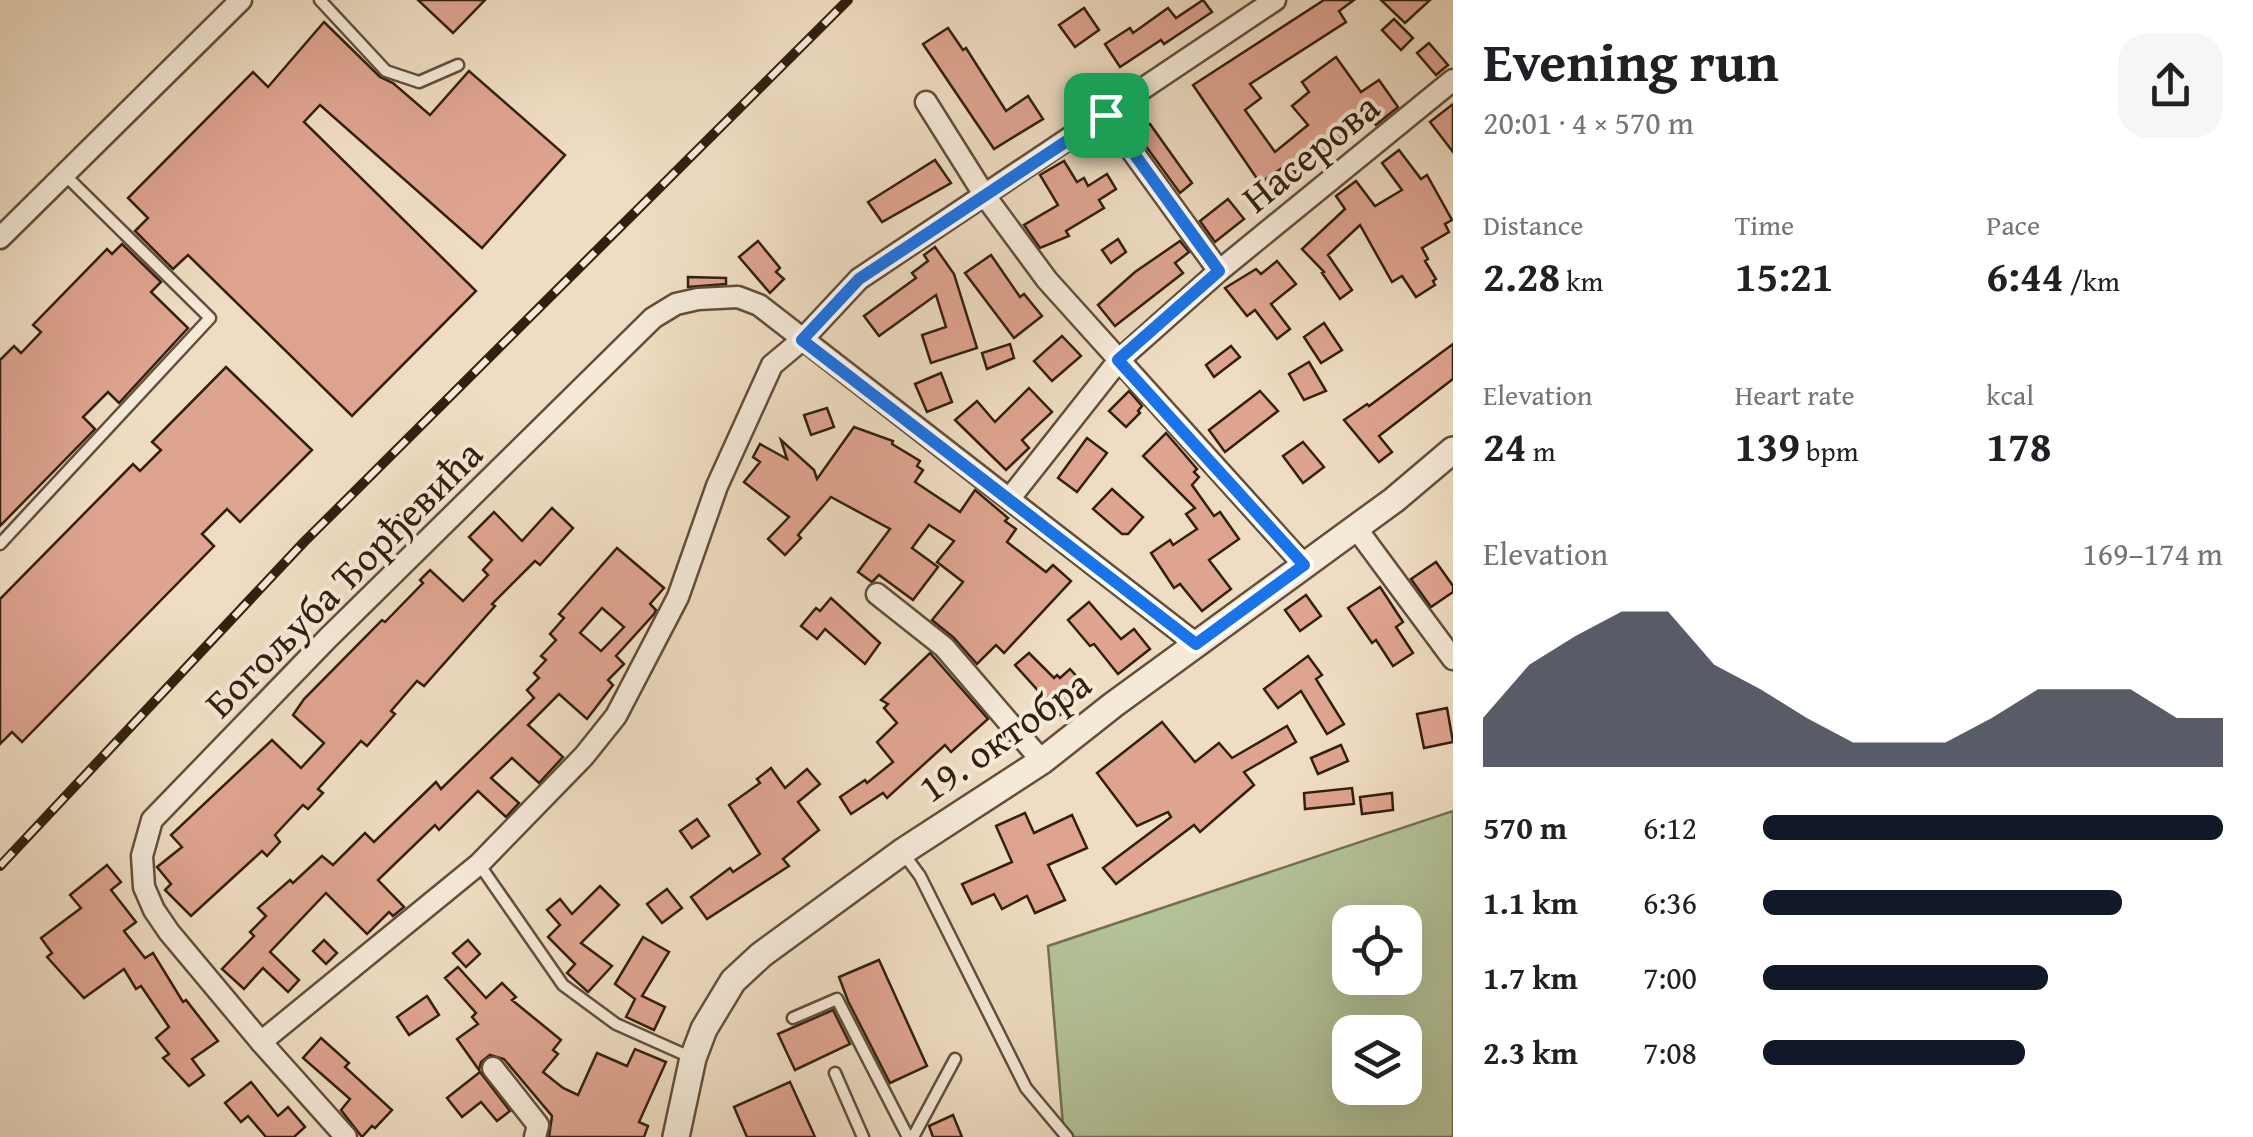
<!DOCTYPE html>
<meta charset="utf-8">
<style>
:root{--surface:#fff;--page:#f6f6f6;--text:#202124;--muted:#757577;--accent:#111827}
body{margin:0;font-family:"Gentium Book Plus",serif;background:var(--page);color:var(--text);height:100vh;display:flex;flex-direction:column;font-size:38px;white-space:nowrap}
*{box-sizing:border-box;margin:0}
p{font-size:32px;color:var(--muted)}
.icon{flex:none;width:55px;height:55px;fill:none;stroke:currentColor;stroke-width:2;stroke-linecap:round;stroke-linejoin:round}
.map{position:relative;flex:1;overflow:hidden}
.sheet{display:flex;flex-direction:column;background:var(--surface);width:800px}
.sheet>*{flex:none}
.controls{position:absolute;left:1332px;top:905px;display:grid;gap:20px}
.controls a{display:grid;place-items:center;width:90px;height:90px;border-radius:20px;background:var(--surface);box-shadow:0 10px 40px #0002;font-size:50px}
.pin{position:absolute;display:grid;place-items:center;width:85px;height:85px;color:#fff;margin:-42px;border-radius:20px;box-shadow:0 5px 15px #0006}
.round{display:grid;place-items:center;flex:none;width:105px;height:105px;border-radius:30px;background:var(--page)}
.headline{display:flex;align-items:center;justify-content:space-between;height:170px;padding:0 30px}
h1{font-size:55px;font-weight:600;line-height:75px}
.metrics{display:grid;grid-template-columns:repeat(3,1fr);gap:15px;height:170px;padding:10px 30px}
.metrics div{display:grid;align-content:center}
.metrics b{font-size:42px;font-weight:600}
.metrics small{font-size:28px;font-weight:400}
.metrics p{font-size:28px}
.chart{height:280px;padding:20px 30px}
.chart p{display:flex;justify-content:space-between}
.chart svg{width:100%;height:180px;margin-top:10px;fill:var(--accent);opacity:.7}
ul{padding:0 30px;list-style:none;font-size:32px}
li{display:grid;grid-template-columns:160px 120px 1fr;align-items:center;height:75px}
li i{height:25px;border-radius:12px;background:var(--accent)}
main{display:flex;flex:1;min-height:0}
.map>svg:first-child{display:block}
</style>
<main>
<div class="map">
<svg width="1453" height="1137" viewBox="0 0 1453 1137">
<rect width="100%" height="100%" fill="#efddc3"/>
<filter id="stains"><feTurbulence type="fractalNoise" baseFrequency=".002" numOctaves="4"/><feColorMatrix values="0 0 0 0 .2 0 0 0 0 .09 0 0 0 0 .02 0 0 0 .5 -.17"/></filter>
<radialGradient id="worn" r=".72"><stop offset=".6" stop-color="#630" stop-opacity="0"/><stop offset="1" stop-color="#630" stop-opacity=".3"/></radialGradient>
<path fill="#b4c298" stroke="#747053" stroke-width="2.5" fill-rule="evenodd" d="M1453,811V1137H1064L1048,946ZM1350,922H1405V978H1350ZM1350,1032H1405V1088H1350Z"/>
<g fill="#dfa490" stroke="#331f0e" stroke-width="2.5" fill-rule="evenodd">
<path d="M418,0H485L453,33Z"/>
<path d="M1203,0L1212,12L1164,44L1161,40L1120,67L1105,44L1130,28L1133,33L1168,8L1176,18Z"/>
<path d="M1324,0H1354L1339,11L1346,22L1250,84L1261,98L1245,110L1275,152L1308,125L1292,106L1309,92L1302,82L1336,57L1361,92L1379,80L1398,107L1376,125L1369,115L1297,174L1288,164L1260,183L1193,85Z"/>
<path d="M1381,0H1430L1405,23Z"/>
<path d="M1084,8L1099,30L1075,47L1059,25Z"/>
<path d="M1394,19L1413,38L1401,50L1382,30Z"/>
<path d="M324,22L380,77L393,83L430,115L469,71L565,155L482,248L320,105L304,122L476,291L352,416L188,255L173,269L135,231L148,218L128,198L253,72L268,87Z"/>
<path d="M948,28L963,50L966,48L1006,111L1028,96L1043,119L994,149L923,44Z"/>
<path d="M1429,43L1448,65L1436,75L1417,53Z"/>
<path d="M1453,104V152L1430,122Z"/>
<path d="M1150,124L1192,183L1180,193L1137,134Z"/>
<path d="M1399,150L1421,179L1427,175L1452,220L1445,224L1449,232L1422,248L1428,259L1425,261L1436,279L1433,281L1435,285L1416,297L1402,276L1392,282L1360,225L1328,255L1352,290L1340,299L1322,273L1324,272L1302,249L1345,209L1336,196L1356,181L1375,206L1402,190L1382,163Z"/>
<path d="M935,160L951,183L882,222L868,202Z"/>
<path d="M1064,161L1077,182L1084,178L1088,186L1107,174L1116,189L1099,200L1104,208L1066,231L1069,236L1040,248L1024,225L1058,205L1040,175Z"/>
<path d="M1228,199L1244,219L1215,242L1200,221Z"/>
<path d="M1118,239L1126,252L1111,263L1102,250Z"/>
<path d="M758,241L780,268L776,272L784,279L770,293L739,257Z"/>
<path d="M1180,241L1189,252L1175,263L1183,273L1115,326L1098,305L1135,272Z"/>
<path d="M122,244L161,282L151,292L188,328L119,403L108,392L83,417L95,429L0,526V360L14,346L21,353L41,332L33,325L107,249L112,254Z"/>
<path d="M935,247L954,274L977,348L931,363L922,335L946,327L936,295L879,336L864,316L916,278L912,273L928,261L924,255Z"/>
<path d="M991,255L1020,297L1024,294L1042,316L1014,338L965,273Z"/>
<path d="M1277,261L1296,284L1271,304L1290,329L1277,339L1255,310L1247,316L1225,288L1256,269L1261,274Z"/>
<path d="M688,277L726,278V284L688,287Z"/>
<path d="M1324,323L1342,350L1321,363L1304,337Z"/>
<path d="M1062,336L1081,356L1052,381L1034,361Z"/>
<path d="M1010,344L1014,358L987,369L982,353Z"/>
<path d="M1453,344V379L1379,436L1392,452L1379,462L1344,420L1367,404L1369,406Z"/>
<path d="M1231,346L1240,357L1214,377L1206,365Z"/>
<path d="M1309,362L1326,391L1304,400L1289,374Z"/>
<path d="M226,367L312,450L240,522L227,509L202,534L214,546L22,742L12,732L0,744V599L133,464L140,471L161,450L152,442Z"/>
<path d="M941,373L952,402L927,412L915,384Z"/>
<path d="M1029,388L1052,412L1022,440L1029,448L1006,470L955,420L977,401L995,422Z"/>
<path d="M1129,391L1142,406L1138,411L1140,413L1126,427L1109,411Z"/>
<path d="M1260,391L1278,411L1225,452L1209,430Z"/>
<path d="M827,408L834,427L811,435L804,415Z"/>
<path d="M854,427L893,441L892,444L920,461L917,466L923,470L915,482L960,512L975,490L1008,518L1005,521L1016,529L1007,542L1046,572L1053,565L1071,581L1004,653L996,645L977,664L954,638L932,620L963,582L937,562L954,541L929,525L912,548L938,567L913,600L879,575L872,582L858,572L890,529L831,497L798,535L801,538L785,555L768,539L789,517L744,482L760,462L753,457L760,444L787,459L781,440L814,470L817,479Z"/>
<path d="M1166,433L1197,469L1194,472L1199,477L1192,485L1214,516L1220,512L1239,539L1209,560L1231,589L1202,611L1180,584L1174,588L1151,553L1170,540L1173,545L1197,529L1186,514L1195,508L1143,456Z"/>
<path d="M1087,438L1107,453L1077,492L1058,478Z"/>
<path d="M1303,442L1324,467L1303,483L1283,456Z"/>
<path d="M1112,489L1143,517L1128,534H1122L1093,509Z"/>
<path d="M552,508L573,528L540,565L535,561L492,604L495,606L424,686L417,681L391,711L395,714L367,746L361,741L318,789L323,793L308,809L303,805L275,835L280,842L267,856L262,851L191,916L165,890L171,884L157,867L182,847L171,835L272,740L301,768L324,743L293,715L304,699L382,620L385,622L423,583L420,580L430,570L463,601L488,575L483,570L492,560L469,537L494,512L522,541Z"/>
<path d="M398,515L411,528L398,540L385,527Z"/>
<path d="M617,548L664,588L650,604L656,610L654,614L616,656L624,664L608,680L613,685L587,719L559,694L528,725L563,757L539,783L512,758L491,778L519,803L506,817L478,791L439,830L435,825L378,880L404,907L393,916L389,912L367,934L326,893L270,952L299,980L288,992L263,968L244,989L222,969L254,936L250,932L266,916L258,908L290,880L293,883L322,856L333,865L365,833L374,842L436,782L441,789L534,698L527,690L539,678L534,673L546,660L541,656L556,640L550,634L564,618L559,614ZM602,608L624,627L601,651L580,633Z"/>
<path d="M1436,562L1453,586V592L1431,607L1411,579Z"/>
<path d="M1380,587L1403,622L1396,627L1413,653L1393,666L1376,640L1372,643L1348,608Z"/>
<path d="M1306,595L1321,616L1300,631L1285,610Z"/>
<path d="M831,598L880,643L865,664L825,629L817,639L801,626L816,608L820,611Z"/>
<path d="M1089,602L1121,639L1134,629L1150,649L1118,674L1094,644L1090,646L1068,620Z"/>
<path d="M930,653L988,719L951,752L945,745L887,798L883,793L851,814L840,797L865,780L867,783L893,762L877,742L897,723L884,708L888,704L881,700Z"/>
<path d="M1029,653L1054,678L1057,675L1060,678L1070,669L1088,689L1060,715L1015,665Z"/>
<path d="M1308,656L1322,675L1316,679L1344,724L1327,734L1301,691L1278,708L1264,689Z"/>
<path d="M1447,708L1453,742L1424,748L1417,714Z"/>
<path d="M1162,722L1195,762L1219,743L1232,758L1287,726L1296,742L1244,772L1254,785L1200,832L1194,825L1116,884L1103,868L1171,817L1168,812L1137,826L1097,773Z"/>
<path d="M1341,745L1348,761L1318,774L1311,758Z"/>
<path d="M771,768L785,788L807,769L820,784L798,802L819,830L783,859L789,866L707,919L691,897L730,868L733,872L760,854L729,805L760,783L757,779Z"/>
<path d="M1352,788L1354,804L1305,809L1304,793Z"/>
<path d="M1392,793L1393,810L1362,814L1360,797Z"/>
<path d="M1025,813L1034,833L1072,815L1087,848L1048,865L1065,900L1035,913L1027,896L1002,909L994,894L972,904L962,884L1012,862L996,826Z"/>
<path d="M697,819L709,836L692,848L680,831Z"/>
<path d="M107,865L121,882L111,890L136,922L124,931L145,958L153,953L183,1002L186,1000L218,1041L192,1059L204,1075L189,1086L163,1058L169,1054L156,1038L169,1027L141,986L136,989L124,969L84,998L47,957L52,953L41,938L81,908L70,895Z"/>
<path d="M600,886L619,905L581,943L612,966L588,992L567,973L575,964L548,937L560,925L547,910L560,899L572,914Z"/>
<path d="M667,889L682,908L662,923L647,904Z"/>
<path d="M643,937L669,952L642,996L665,1007L654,1030L626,1017L635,999L615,984Z"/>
<path d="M324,940L337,953L326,964L313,951Z"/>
<path d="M468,940L480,954L466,967L453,953Z"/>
<path d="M879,960L927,1066L890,1083L848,1001L839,977Z"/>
<path d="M458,967L486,998L502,983L516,997L512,1000L561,1040L553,1050L558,1054L543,1072L563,1088L578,1095L597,1053L627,1066L635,1049L666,1062L639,1122L648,1126L644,1137H549L552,1116L504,1059L490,1055L481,1062L479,1070L457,1039L478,1024L472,1017L476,1013L445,978Z"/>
<path d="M427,996L439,1015L409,1035L397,1017Z"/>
<path d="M833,1010L850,1044L795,1070L778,1034Z"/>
<path d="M321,1038L349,1063L345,1067L392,1110L375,1128L372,1126L362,1137L341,1110L350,1099L303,1058Z"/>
<path d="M480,1072L510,1111L497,1121L481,1102L462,1117L447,1098Z"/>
<path d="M251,1082L278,1116L288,1107L305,1127L294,1137H266L248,1116L241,1122L225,1103Z"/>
<path d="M790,1082L815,1137H747L734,1107Z"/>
<path d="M953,1115L962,1137H933L929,1126Z"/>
</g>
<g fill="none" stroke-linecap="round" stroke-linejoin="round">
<g stroke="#624e3b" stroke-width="15">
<g id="service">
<path d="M320,0L386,71L419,82L458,65"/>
<path d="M0,544L210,318L64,174"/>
<path d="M903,853L920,876L1026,1088L1067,1137"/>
<path d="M479,864L563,985L616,1024L690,1057"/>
<path d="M793,1018L837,999L908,1137"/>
<path d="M835,1073L863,1137"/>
<path d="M913,1137L955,1059"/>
</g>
</g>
<g stroke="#624e3b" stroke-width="25">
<g id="minor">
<path d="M926,102L985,196L1047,280L1304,565"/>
<path d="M1106,115L1219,271"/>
<path d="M0,238L241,0"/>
<path d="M1010,498L1119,360L1219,271L1453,80"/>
<path d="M1356,528L1453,659"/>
<path d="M877,594L944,647L1042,761"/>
<path d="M261,1042L479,864L584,756L616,716L678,597L717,486L772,365L802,340L859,279L1275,0"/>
<path d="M493,1068L538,1125L535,1137"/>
<path d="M346,1137L261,1042L169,932L154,910L144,887L142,856L152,820L328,638L653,318L676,304L698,299L738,297L759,305L1196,644"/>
</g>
</g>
<g stroke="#624e3b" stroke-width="30">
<path id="tertiary" d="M676,1137L693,1058L704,1029L733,981L761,955L902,852L1042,761L1113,705L1394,500L1453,450"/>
</g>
<use href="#service" stroke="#f5e9d8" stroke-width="10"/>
<use href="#minor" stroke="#f5e9d8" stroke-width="20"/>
<use href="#tertiary" stroke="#f5e9d8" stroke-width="25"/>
<g stroke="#331f0e" stroke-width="10">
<path id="rail" d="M0,866L304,542L848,0"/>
</g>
<use href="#rail" stroke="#f5e9d8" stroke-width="6" stroke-dasharray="19" stroke-linecap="butt"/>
</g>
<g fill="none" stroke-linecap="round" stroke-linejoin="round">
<g stroke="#fff" stroke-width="20">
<path id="route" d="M1106,115L1219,271L1118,360L1304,565L1196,644L802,340L859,279Z"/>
</g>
<use href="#route" stroke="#1a73e8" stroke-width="12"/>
</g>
<g text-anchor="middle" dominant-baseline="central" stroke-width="8" stroke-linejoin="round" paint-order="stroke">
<g font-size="40" fill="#331f0e" stroke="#f5e9d8">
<text transform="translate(1310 152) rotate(-39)">Насерова</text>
<text transform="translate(343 578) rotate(-45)">Богољуба Ђорђевића</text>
<text transform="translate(1004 735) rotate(-35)">19. октобра</text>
</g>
</g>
<rect width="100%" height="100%" filter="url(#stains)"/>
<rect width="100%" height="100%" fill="url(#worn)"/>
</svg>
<div class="controls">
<a><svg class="icon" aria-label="locate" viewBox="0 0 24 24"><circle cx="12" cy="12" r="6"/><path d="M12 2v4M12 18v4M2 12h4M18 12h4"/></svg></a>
<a><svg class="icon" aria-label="layers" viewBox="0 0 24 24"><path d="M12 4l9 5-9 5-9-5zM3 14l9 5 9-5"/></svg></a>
</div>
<div class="pin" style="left:1106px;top:115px;background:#1e9e55"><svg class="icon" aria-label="arrive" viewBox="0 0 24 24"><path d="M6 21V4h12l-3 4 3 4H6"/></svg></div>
</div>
<section class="sheet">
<div class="headline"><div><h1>Evening run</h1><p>20:01 · 4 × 570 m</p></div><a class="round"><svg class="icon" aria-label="share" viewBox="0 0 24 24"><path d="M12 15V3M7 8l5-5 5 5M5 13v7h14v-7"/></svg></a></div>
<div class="metrics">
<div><p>Distance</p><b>2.28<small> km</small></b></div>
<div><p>Time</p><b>15:21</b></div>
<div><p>Pace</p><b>6:44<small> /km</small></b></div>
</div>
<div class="metrics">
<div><p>Elevation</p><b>24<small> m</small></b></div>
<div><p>Heart rate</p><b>139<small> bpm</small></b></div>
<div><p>kcal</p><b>178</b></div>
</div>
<div class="chart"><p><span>Elevation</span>169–174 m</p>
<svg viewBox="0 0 160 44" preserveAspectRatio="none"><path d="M0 44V32L10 19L20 12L30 6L40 6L50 19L60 25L70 32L80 38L90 38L100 38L110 32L120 25L130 25L140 25L150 32L160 32V44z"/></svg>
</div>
<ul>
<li><b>570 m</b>6:12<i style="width:100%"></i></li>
<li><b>1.1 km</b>6:36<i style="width:78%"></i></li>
<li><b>1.7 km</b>7:00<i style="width:62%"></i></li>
<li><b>2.3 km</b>7:08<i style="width:57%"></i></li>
</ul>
</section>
</main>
